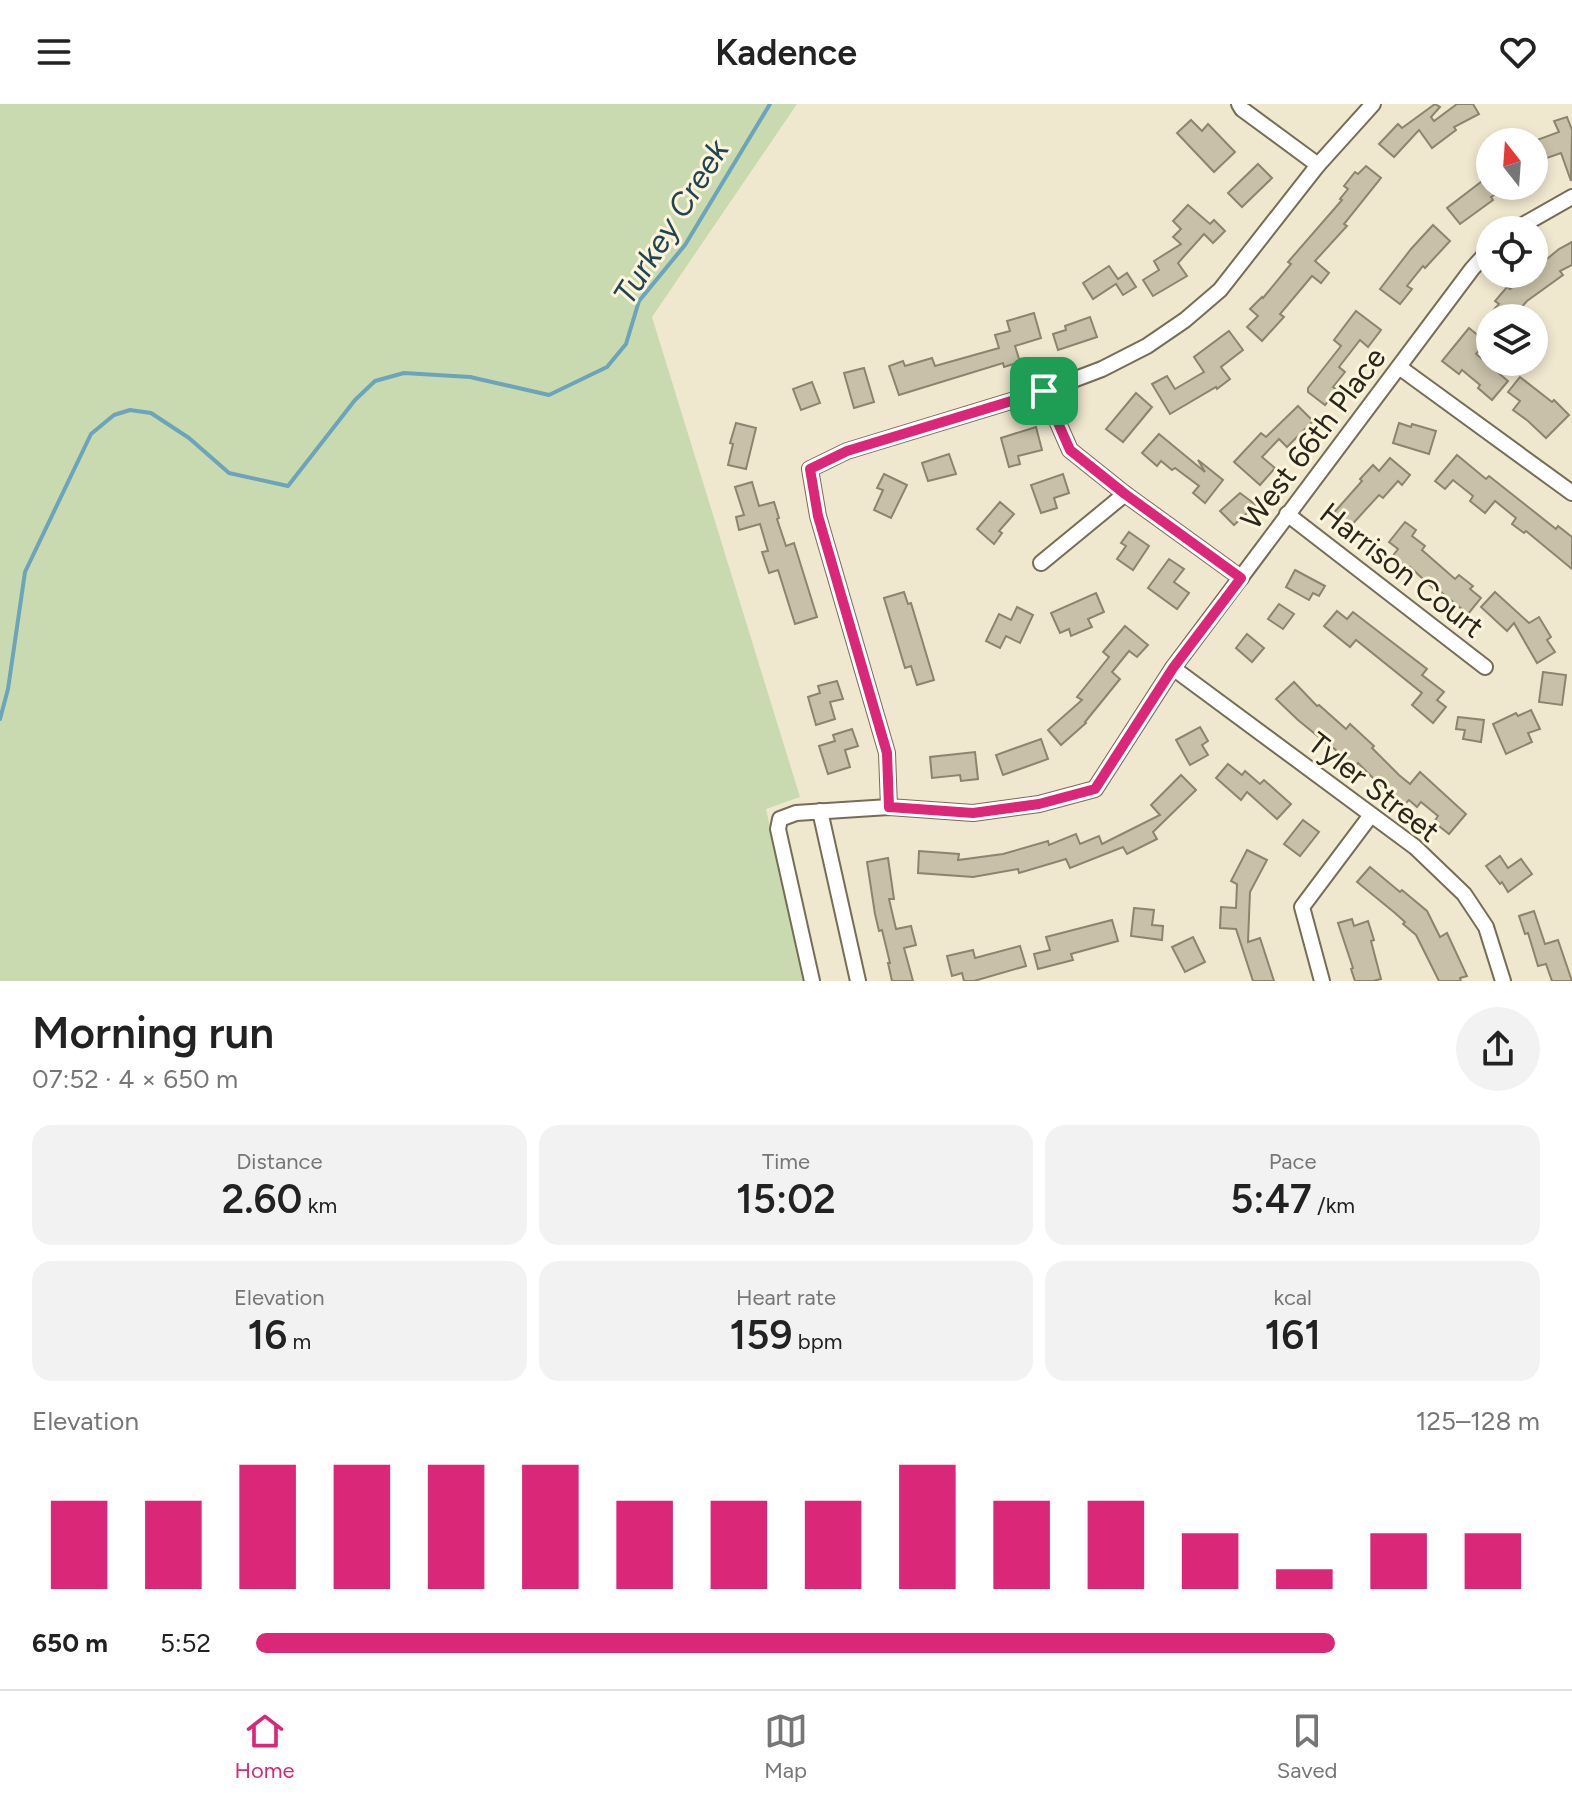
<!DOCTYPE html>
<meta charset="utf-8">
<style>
:root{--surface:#fff;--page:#f2f2f2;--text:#222;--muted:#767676;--line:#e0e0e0;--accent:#db2777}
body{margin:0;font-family:Figtree,sans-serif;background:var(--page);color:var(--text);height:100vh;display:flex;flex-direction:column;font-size:30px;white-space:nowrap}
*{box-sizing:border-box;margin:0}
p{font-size:26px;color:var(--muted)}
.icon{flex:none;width:44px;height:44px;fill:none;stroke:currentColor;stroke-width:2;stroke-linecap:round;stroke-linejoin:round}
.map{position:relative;height:877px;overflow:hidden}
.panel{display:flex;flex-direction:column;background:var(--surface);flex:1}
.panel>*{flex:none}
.needle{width:52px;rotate:343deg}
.buttons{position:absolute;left:1476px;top:24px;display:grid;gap:16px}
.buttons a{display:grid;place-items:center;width:72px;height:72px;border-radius:50%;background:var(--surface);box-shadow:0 4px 12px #0003;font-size:40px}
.pin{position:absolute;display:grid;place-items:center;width:68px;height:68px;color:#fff;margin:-34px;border-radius:16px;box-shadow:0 4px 12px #0006}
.round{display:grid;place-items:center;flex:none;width:84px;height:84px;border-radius:42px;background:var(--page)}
.headline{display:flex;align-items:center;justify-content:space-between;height:136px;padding:0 32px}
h1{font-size:44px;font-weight:600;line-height:60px}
.metrics{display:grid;grid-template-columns:repeat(3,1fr);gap:12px;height:136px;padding:8px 32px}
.metrics div{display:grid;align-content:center;border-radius:20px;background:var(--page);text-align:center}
.metrics b{font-size:40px;font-weight:600}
.metrics small{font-size:22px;font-weight:400}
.metrics p{font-size:22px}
.chart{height:224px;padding:16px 32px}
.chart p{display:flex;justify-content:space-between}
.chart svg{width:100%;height:144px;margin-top:8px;stroke:var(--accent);stroke-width:6}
ul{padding:0 32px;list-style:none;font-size:26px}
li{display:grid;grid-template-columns:128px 96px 1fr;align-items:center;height:60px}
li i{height:20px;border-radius:10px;background:var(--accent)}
header{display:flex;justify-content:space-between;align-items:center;height:104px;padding:0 32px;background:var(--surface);font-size:36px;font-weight:600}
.dock{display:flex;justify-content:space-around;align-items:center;height:112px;border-top:2px solid var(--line);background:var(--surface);font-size:22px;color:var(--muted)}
.dock a{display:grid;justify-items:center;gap:4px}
.dock .current{color:var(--accent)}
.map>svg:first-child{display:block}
</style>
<header><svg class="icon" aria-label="menu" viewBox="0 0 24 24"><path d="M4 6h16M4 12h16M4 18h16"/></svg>Kadence<svg class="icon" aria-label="heart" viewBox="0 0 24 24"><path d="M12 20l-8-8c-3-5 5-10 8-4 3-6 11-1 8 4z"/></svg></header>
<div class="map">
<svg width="1572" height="877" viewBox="0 0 1572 877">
<rect width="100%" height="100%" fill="#f0e7cf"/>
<path fill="#cadab0" d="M0,0H797L652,213L800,693L766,705L804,877H0Z"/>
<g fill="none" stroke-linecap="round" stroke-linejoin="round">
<path stroke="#6da4ba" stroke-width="4" d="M0,615L8,585L25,468L91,330L114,311L130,306L151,309L189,334L229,369L288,382L355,296L375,277L404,269L470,273L549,291L607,263L626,240L639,197L685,141L770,0"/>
</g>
<g fill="#c8c0a8" stroke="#8d846e" stroke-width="2">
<path d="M1435,0L1440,3L1431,13L1434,17L1457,0H1473L1479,10L1454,23L1456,26L1432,44L1419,26L1394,53L1379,40L1398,20L1402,24Z"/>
<path d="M1567,13L1572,26L1571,77L1561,49L1541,56L1534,37L1559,28L1554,17Z"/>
<path d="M1191,16L1202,27L1208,20L1235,48L1214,68L1177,29Z"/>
<path d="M1258,60L1272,74L1242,103L1228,89Z"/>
<path d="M1366,62L1381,74L1344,120L1347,122L1315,157L1329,169L1321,179L1312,172L1280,210L1284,213L1262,237L1247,223L1258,212L1250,205L1262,193L1263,194L1291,160L1288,158L1342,96L1340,95L1348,85L1344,82L1355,68L1358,70Z"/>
<path d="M1490,71V82H1509L1491,93L1493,96L1460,120L1447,104Z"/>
<path d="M1188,101L1210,120L1214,116L1225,127L1213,139L1204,130L1178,159L1187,172L1153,192L1143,176L1159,166L1154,157L1181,140L1173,133L1181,125L1173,117Z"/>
<path d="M1433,121L1450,137L1425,164L1423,162L1407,182L1412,185L1400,200L1380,185L1411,145Z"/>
<path d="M1572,138V161L1560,167L1563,171L1527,197L1512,214H1497L1491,209L1499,200L1495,197L1507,183L1510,185L1529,170H1534L1536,164L1559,145Z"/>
<path d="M1109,162L1118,175L1127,169L1136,183L1123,191L1116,180L1093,195L1083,179Z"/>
<path d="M1356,207L1381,226L1368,243L1360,236L1339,263L1345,268L1333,283L1337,286L1325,301L1308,288V284L1341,242L1334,236Z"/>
<path d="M1034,209L1041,234L1015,242L1020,258L1004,263L1003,259L899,291L889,262L903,257L905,262L932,254L935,262L999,244L995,231L1010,227L1007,217Z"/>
<path d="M1090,213L1097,233L1058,246L1053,230L1066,226L1065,222Z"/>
<path d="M1469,224L1486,238L1476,250L1508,277L1492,296L1478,284L1480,281L1462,266L1459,270L1442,257Z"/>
<path d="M1229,227L1243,246L1221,263L1230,275L1217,285L1216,283L1170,310L1152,280L1167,272L1175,285L1204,268L1194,253Z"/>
<path d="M864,264L874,298L854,304L844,269Z"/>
<path d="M1520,273L1552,298L1554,296L1569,311L1546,334L1528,317L1513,306L1520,297L1508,288Z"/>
<path d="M812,278L820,299L801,306L793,285Z"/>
<path d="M1136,289L1152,303L1123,338L1106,325Z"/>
<path d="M1298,302L1313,317L1287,343L1279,335L1262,353L1275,364L1260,381L1234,358L1261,329L1266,333Z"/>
<path d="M736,319L756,324L746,365L728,361L733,340L730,339Z"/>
<path d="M1399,319L1411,323L1412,320L1436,327L1429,350L1393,339Z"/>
<path d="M1036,323L1042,346L1018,352L1020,360L1009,363L1001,334Z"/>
<path d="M1159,330L1205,368L1198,356L1223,376L1205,399L1193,389L1199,382L1175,364L1172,366L1161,357L1157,362L1142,349Z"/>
<path d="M949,350L956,370L928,377L922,359Z"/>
<path d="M1457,351L1486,375L1489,372L1556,425L1558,422L1572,433V465L1526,427L1524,429L1512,420L1516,414L1495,397L1485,409L1470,397L1473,392L1453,376L1445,385L1435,377Z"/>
<path d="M1390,354L1410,371L1402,381L1398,377L1383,394L1379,391L1347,426L1331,412L1362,377L1360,375L1373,361L1379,367Z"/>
<path d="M884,370L907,381L891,414L874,406L883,386L877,384Z"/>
<path d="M1063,370L1069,389L1054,394L1057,404L1041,409L1031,381Z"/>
<path d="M752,378L759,402L774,398L779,414L777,415L786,442L794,439L817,513L795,520L778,466L769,469L762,448L768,447L760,420L739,426L736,413L744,411L735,383Z"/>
<path d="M1240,389L1256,401L1234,421L1220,407Z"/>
<path d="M1000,398L1014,410L999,427L1002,429L994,440L977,425Z"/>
<path d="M1405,418L1416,426L1412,432L1425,442L1422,446L1455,475L1459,471L1473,482L1470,485L1481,494L1468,510L1436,484L1435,486L1410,463L1408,465L1392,453L1398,445L1389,438Z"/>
<path d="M1129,428L1149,442L1133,466L1117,455L1126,442L1121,439Z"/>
<path d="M1169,455L1184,465L1174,478L1189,489L1177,505L1148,484Z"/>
<path d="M1295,466L1325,482L1319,492L1313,489L1309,496L1286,483Z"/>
<path d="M904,488L908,500L911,499L934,576L917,581L911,562L905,564L884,494Z"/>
<path d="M1495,488L1529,519L1539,513L1551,533L1547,536L1555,548L1537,559L1514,519L1507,527L1481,503Z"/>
<path d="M1096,489L1104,508L1088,515L1092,523L1071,532L1069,525L1060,529L1051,509Z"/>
<path d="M1279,500L1294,510L1283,525L1268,515Z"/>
<path d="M1017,503L1033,511L1020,539L1006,532L1000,544L986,537L999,510L1011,516Z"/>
<path d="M1337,507L1347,515L1353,508L1427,565L1422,571L1444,588L1437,596L1446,603L1433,619L1412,601L1422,589L1356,536L1350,543L1324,522Z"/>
<path d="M1125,522L1148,541L1137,553L1129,547L1112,568L1120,575L1085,618L1086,619L1061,641L1048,626L1082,596L1077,593L1109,553L1103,548Z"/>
<path d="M1247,530L1264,544L1252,558L1236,544Z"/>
<path d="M1543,568L1566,571L1562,601L1539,598Z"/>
<path d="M837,577L843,595L830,598L835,615L816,621L808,593L820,589L818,582Z"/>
<path d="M1294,578L1317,602L1319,601L1346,625L1350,620L1374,642L1372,644L1399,671L1410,680L1420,668L1466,710L1449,730L1434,718L1438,712L1421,698L1417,703L1409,696L1405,700L1383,684L1358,659L1354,663L1327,638L1326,639L1298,616L1276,595Z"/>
<path d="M1531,606L1540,625L1528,629L1532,638L1506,650L1493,620L1516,609L1518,612Z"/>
<path d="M1458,613L1484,616L1481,638L1463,635L1465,626L1456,625Z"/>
<path d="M1200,623L1208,637L1202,641L1208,651L1190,661L1176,636Z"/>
<path d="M852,625L858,642L845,646L850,663L828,670L819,642L835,637L833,631Z"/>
<path d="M1041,635L1048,655L1003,671L996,651Z"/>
<path d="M975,648L978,675L961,677L960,671L932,674L930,653Z"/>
<path d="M1228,660L1242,671L1245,667L1260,680L1264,676L1291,700L1277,715L1247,688L1241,696L1216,674Z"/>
<path d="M1181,671L1196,686L1153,728L1157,735L1127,750L1123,743L1070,764L1066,755L1019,769L1018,765L973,773L918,769L919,747L959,750L958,756L1003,750L1048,737L1049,741L1076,730L1080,740L1099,732L1102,740L1160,711L1151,701Z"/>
<path d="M1303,716L1319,728L1300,752L1284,740Z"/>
<path d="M1247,746L1267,756L1250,788L1248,838L1260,834L1274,877H1253L1236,825L1220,824L1221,803L1236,804L1237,780L1231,777Z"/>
<path d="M1500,752L1508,764L1521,755L1532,770L1508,788L1502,778L1500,780L1486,762Z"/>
<path d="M888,754L894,795H889L896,825L911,822L916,841L904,844L913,877H892L888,859H890L882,826L879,827L875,810L867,758Z"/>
<path d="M1370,763L1400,788L1402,786L1427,807L1440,833L1447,829L1467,872L1460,874L1461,877H1439L1416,831L1403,820L1405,818L1395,809L1357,778Z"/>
<path d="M1134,804L1154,806L1152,821L1163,822L1162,836L1131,832Z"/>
<path d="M1534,807L1545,840L1558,836L1572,877H1552L1546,860L1538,862L1528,829L1525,830L1519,812Z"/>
<path d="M1352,815L1354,822L1368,817L1374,836L1371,837L1381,875L1373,877H1355L1351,865L1353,864L1338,819Z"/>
<path d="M1112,816L1118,837L1071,850L1073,856L1038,865L1034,850L1050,846L1046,833Z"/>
<path d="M1193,833L1205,858L1185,868L1172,843Z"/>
<path d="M1020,842L1026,862L974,877H964L962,869L952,872L947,852L973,846L975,854Z"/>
</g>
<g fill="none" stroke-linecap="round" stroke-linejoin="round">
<g stroke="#756d57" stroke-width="18">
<g id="street">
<path d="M1239,0L1242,5L1318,61"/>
<path d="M1514,126L1572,93"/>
<path d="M1399,263L1572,389"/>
<path d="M1044,287L1070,346L1125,390L1241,474"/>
<path d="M1287,410L1485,563"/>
<path d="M1041,459L1125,390"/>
<path d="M1173,564L1415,743L1464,790L1486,823L1503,877"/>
<path d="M889,703L887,649L818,412L810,365L847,347L1044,287L1102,265L1147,242L1185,216L1220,186L1318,61L1373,0"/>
<path d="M820,707L858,877"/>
<path d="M812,877L778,725L780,715L796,709L889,703L973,709L1039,700L1095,685L1173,564L1472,165L1490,145"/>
<path d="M1322,877L1302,803L1371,711"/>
</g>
</g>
<use href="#street" stroke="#fff" stroke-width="14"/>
</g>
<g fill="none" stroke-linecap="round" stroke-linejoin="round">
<g stroke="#fff" stroke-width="16">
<path id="route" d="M1044,287L1070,346L1125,390L1241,474L1173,564L1095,685L1039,700L973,709L889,703L887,649L818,412L810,365L847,347Z"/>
</g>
<use href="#route" stroke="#db2777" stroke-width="10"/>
</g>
<g text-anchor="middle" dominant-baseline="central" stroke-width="6" stroke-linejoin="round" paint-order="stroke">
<g font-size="30" fill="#28251c" stroke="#fdf4dc">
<text transform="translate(1313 334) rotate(-53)">West 66th Place</text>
<text transform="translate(1402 466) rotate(38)">Harrison Court</text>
<text transform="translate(1374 683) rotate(38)">Tyler Street</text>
</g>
<g font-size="32" font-style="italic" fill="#204453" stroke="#fdf4dc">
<text transform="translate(671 118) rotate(-58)">Turkey Creek</text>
</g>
</g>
</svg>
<div class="buttons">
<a><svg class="needle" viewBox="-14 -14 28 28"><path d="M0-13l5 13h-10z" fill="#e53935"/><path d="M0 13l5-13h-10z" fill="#767676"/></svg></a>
<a><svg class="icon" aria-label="locate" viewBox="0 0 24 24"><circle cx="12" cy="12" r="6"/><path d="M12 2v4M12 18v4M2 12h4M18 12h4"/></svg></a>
<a><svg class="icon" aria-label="layers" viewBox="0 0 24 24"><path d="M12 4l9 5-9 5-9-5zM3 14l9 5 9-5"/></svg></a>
</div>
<div class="pin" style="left:1044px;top:287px;background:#1e9e55"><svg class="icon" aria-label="arrive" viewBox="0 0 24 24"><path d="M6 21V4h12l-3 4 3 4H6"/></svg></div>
</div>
<section class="panel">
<div class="headline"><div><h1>Morning run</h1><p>07:52 · 4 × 650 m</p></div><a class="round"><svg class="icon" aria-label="share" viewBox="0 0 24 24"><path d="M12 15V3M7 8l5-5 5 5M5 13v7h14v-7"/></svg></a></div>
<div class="metrics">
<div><p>Distance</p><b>2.60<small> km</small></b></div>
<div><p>Time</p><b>15:02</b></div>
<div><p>Pace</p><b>5:47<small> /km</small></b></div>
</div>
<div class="metrics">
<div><p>Elevation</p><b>16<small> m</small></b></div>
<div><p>Heart rate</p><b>159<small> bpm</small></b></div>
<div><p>kcal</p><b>161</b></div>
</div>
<div class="chart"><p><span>Elevation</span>125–128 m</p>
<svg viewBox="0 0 160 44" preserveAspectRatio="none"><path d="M5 44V17M15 44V17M25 44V6M35 44V6M45 44V6M55 44V6M65 44V17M75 44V17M85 44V17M95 44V6M105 44V17M115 44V17M125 44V27M135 44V38M145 44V27M155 44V27"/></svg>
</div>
<ul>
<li><b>650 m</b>5:52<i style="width:84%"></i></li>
</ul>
</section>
<nav class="dock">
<a class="current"><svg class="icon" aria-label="home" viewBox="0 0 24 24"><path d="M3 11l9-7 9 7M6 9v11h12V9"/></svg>Home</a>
<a><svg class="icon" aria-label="map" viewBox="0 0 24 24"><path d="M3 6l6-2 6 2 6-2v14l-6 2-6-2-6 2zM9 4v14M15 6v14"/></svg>Map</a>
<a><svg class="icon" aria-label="saved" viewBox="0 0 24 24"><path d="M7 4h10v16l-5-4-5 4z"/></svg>Saved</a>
</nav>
